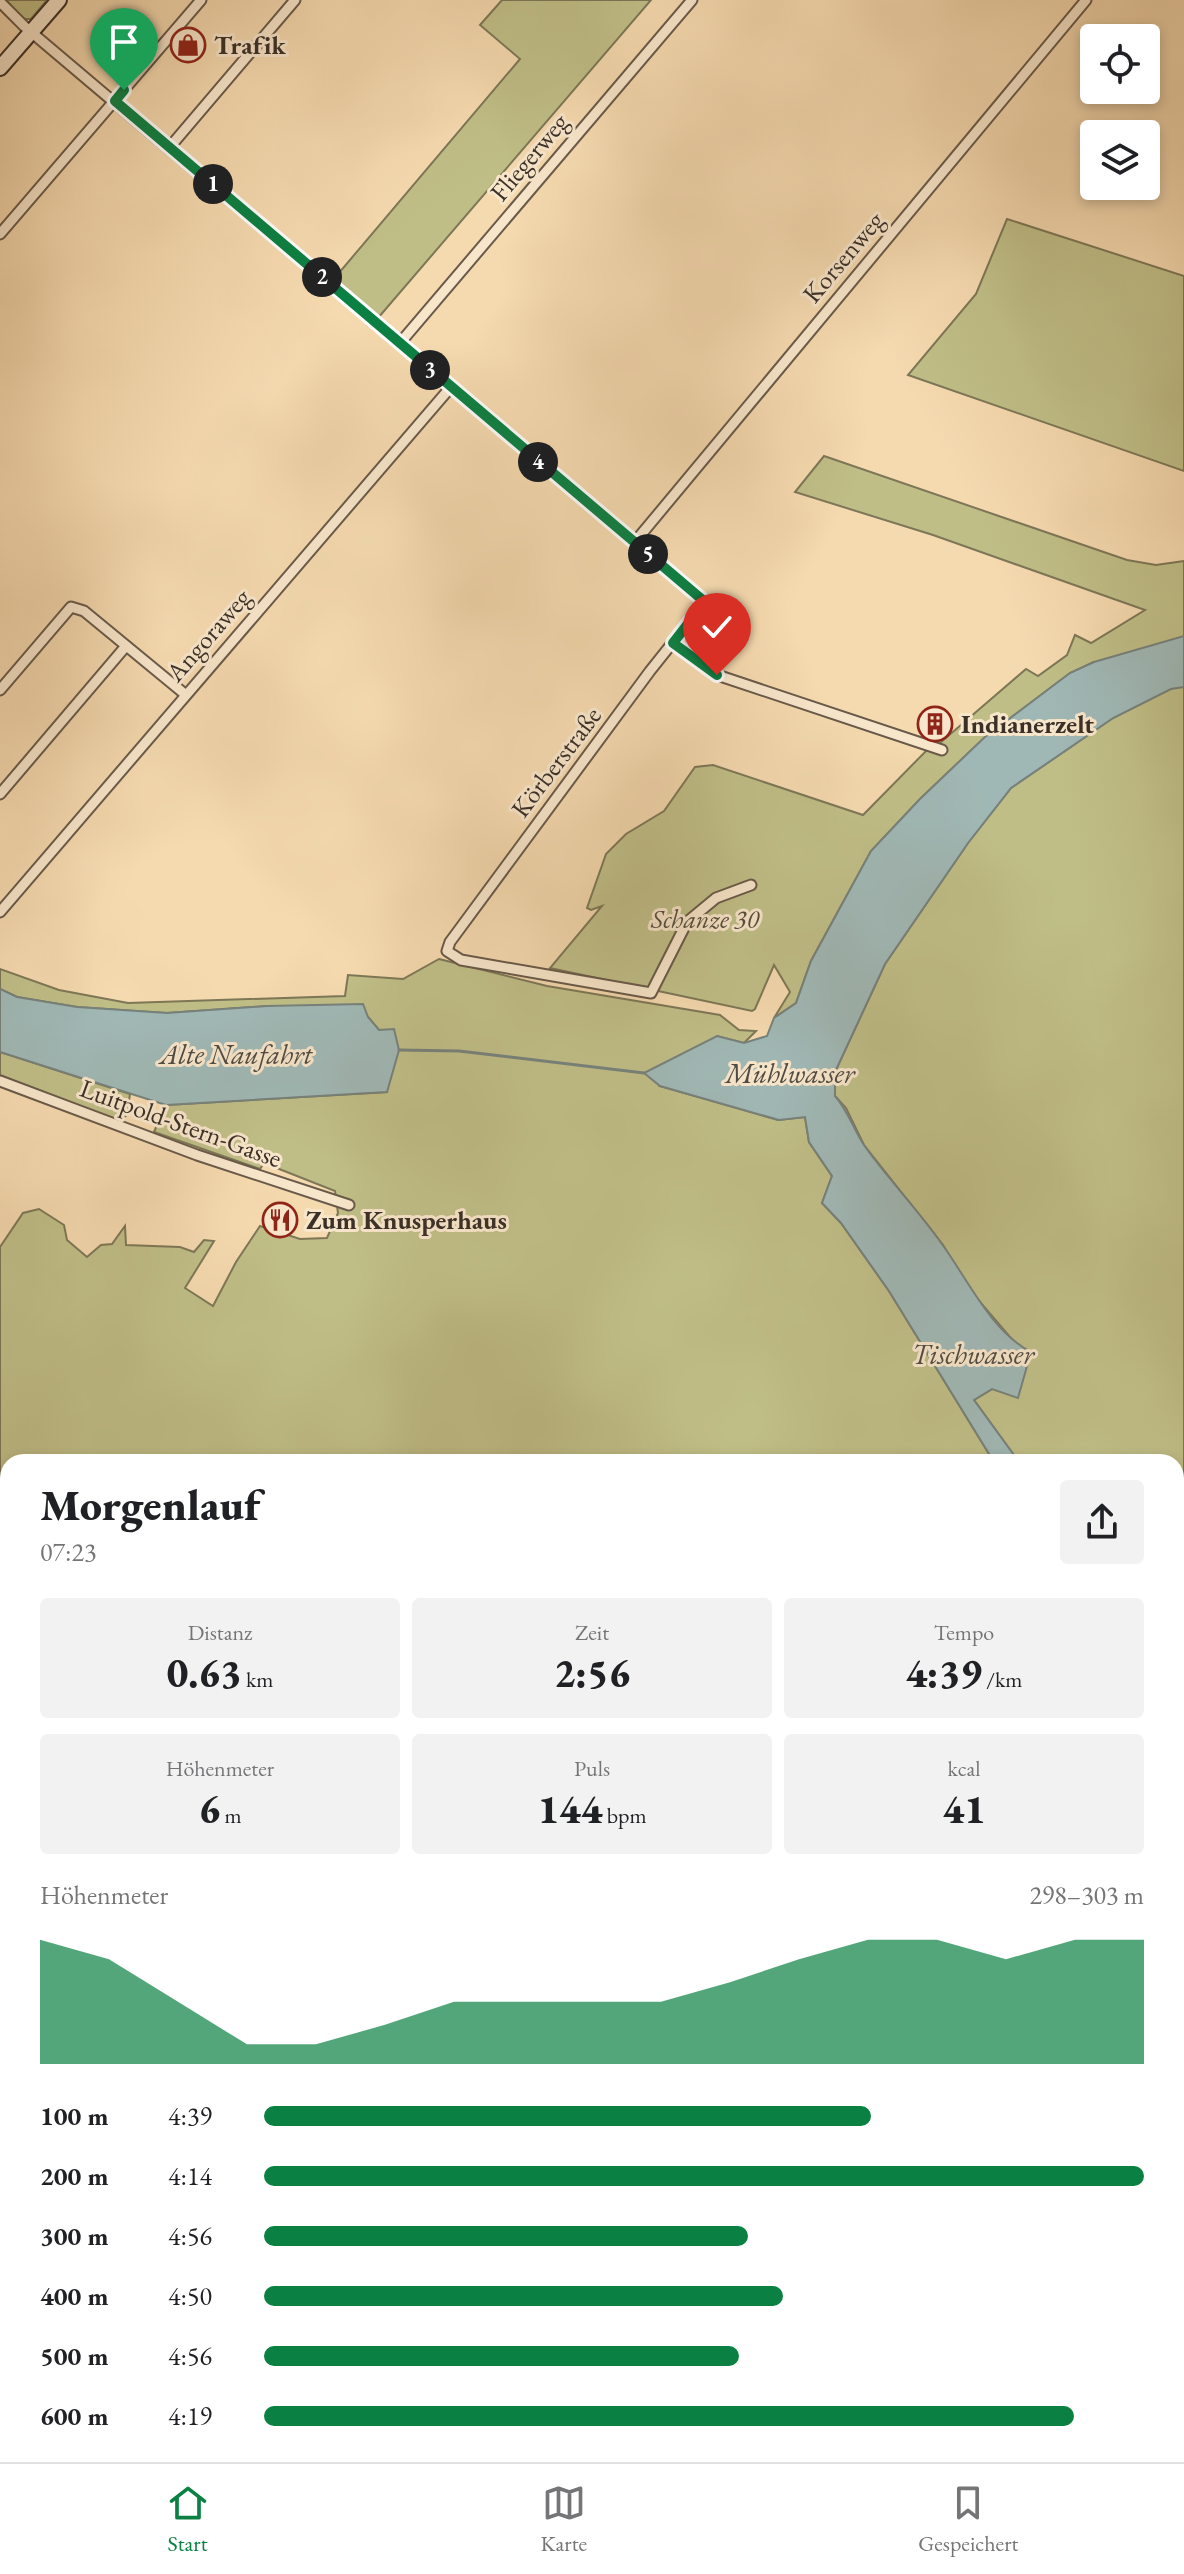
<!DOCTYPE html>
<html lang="de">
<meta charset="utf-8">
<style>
:root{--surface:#fff;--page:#f2f2f2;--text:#202124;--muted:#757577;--line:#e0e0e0;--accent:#0b8043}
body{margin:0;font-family:"EB Garamond",serif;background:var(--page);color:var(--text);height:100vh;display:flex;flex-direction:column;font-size:30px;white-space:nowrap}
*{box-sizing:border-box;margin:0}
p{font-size:26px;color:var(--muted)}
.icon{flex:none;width:44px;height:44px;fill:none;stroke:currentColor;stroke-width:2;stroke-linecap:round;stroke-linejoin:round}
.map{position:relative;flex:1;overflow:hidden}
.details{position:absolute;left:0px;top:1454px;width:1184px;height:1008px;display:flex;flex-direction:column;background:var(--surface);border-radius:24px 24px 0 0;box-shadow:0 4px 12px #0003}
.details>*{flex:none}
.buttons{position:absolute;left:1080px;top:24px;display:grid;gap:16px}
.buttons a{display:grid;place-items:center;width:80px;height:80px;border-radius:8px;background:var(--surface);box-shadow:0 4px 12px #0003;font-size:40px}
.pin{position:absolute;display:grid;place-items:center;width:68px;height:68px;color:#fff;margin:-82px -34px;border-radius:50% 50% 50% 0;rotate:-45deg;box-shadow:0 0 8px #0007}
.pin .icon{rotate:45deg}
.km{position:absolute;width:40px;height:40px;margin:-20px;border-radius:50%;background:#222;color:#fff;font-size:22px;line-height:40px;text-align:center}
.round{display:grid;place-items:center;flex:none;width:84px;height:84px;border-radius:8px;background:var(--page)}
.head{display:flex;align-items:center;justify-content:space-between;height:136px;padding:0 40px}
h1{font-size:44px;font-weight:800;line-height:60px}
.figures{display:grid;grid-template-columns:repeat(3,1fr);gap:12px;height:136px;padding:8px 40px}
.figures div{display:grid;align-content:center;border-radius:8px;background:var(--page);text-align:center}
.figures b{font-size:40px;font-weight:800}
.figures small{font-size:22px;font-weight:400}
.figures p{font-size:22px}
.chart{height:224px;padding:16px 40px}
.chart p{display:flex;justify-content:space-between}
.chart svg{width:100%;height:144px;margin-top:8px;fill:var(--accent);opacity:.7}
ul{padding:0 40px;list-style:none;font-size:26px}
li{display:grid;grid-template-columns:128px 96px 1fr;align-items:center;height:60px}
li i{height:20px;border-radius:10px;background:var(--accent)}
.tab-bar{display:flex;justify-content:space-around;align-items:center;height:112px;border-top:2px solid var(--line);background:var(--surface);font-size:22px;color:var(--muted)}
.tab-bar a{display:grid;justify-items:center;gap:4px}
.tab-bar .on{color:var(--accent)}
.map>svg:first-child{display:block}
</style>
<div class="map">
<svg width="1184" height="2462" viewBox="0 0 1184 2462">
<rect width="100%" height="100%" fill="#f5d9af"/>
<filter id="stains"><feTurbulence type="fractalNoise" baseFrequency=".0025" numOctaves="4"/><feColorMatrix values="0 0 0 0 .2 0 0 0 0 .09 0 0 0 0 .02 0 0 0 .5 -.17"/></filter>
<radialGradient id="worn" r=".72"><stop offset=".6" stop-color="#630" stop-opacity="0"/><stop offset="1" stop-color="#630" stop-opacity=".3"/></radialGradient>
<g fill="#c0be87" stroke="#7d7757" stroke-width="2">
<path d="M6,0H47L31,19H23Z"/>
<path d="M502,0H651L378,318L333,280L520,59L480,25Z"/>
<path d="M1007,219L1184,276V471L908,375L976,294Z"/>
<path d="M824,456L1127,560L1156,565L1184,561V2462H573L569,2454H1176V1462H1019L974,1400L992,1389L1017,1345L968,1288L943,1245L864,1145L846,1108L835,1096V1072L885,964L968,843L1011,788L1113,718L1148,700L1094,662L1070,673L985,737L920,799L871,851L811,961L796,1003L774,1018L790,992L774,965L755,1009L752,1011L550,968L602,906L591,910L587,908L606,854L626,834L664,811L695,767L713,765L863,815L927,750L940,743L1026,669L1038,676L1067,655L1075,635L1091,643L1145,610L933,535L795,492Z"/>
<path d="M439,959L547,986L720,1015L739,1030L756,1031L744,1043L717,1036L660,1086L778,1120L805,1117L809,1142L832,1176L822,1203L841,1223L889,1291L994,1462H8V1813L0,1807V1247L23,1213L39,1209L64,1225L67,1240L87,1257L101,1245L112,1244L125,1226L126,1245L180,1247L194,1252L204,1240L214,1241L185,1288L213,1306L236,1262L260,1226L300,1239L327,1238L338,1213L335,1191L264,1163L260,1169L154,1132L166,1105L387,1092L379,1030L368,1017L267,1006L167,1013L77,1007L17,997L0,989V969L59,990L128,1003L345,996L348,975L403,979Z"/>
<path d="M0,1052L130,1094L127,1115L119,1121L0,1075Z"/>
<path d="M0,2013L8,2021V2128L0,2120Z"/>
<path d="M344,2454H457L466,2462H353Z"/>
</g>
<g fill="#a0b8b5" stroke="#77827c" stroke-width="2">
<path d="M1184,636V687L1171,689L1113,718L1011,788L968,843L885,964L835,1072V1096C849,1112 854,1131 866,1148C890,1181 919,1211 942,1244C968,1280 991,1331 1031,1352L1018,1398L992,1389L974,1400L1019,1462H994L889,1291L841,1223L822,1203L832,1176L809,1142L805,1117L779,1120L660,1086L644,1073L717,1036L744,1043L767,1036L774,1018L796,1003L811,961L871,851L920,799L985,737L1070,673L1094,662Z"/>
<path d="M0,989L17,997L77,1007L167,1013L267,1006L363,1004L368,1017L379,1030L394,1029L399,1050L387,1092L166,1105L0,1052Z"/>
<path d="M0,2120L8,2128V2448L0,2441Z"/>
<path d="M14,2454H344L353,2462H22Z"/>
</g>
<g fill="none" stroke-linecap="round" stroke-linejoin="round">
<path stroke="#77827c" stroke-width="3" d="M399,1050L459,1051L644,1073"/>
<g stroke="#695a49" stroke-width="13">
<g id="minor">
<path d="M0,2L24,26L705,602L650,671L450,942L447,951L461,960L651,993L687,922L716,898L751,885"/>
<path d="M169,148L295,0"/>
<path d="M0,234L201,0"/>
<path d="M400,343L692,0"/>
<path d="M634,543L1086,0"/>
<path d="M673,643L717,675L942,750"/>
<path d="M0,690L71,607L84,611L186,695"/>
<path d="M0,794L126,646"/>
<path d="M0,912L450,388"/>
<path d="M0,1081L197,1155L349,1205"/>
</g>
</g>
<g stroke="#695a49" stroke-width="16">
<g id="tertiary">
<path d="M0,1972L8,1980"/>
<path d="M492,2454L500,2462"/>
</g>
</g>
<g stroke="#3a3027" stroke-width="18">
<path id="secondary" d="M0,68L59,0"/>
</g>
<use href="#minor" stroke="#f8e6cb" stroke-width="9"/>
<use href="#tertiary" stroke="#f8e6cb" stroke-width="12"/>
<use href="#secondary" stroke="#f8e6cb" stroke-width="14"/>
<g stroke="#3a3027" stroke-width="6">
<g id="rail">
<path d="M0,1923L8,1931"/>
<path d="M541,2454L549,2462"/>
</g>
</g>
<use href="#rail" stroke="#f8e6cb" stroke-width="3" stroke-dasharray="9" stroke-linecap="butt"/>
</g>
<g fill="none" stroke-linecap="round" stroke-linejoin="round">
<g stroke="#fff" stroke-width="16">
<path id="route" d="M124,90L115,101L705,602L673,643L717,675"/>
</g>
<use href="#route" stroke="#0b8043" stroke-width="10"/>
</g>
<defs>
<g id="shop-ring" transform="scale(1.8)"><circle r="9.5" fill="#f8e6cb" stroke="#8f2418" stroke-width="1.5"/><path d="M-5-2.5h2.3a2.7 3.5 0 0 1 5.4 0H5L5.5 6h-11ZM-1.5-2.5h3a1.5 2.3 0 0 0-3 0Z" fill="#8f2418"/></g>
<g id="building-ring" transform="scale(1.8)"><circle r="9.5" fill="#f8e6cb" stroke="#8f2418" stroke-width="1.5"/><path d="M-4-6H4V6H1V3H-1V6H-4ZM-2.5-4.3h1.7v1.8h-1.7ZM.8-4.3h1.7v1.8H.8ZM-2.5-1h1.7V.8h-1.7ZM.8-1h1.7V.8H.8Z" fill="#8f2418"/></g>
<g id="restaurant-ring" transform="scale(1.8)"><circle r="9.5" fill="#f8e6cb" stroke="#8f2418" stroke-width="1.5"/><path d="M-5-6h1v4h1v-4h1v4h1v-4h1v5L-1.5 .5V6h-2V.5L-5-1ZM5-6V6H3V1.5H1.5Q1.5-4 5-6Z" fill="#8f2418"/></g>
</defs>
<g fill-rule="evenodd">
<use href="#shop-ring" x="188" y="45"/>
<use href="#building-ring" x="935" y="724"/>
<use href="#restaurant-ring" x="280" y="1220"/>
</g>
<g text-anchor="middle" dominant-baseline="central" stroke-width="6" stroke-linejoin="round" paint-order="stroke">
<g font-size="26" font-weight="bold" fill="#3a3027" stroke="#f8e6cb" text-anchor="start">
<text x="214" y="45">Trafik</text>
<text x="961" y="724">Indianerzelt</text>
<text x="306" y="1220">Zum Knusperhaus</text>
</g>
<g font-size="26" fill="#3a3027" stroke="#f8e6cb">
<text transform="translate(529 157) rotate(-50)">Fliegerweg</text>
<text transform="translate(843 257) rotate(-50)">Korsenweg</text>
<text transform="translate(208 635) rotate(-49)">Angoraweg</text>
<text transform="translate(556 762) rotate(-53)">Körberstraße</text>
<text transform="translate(181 1123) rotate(20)">Luitpold-Stern-Gasse</text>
</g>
<g font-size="26" font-style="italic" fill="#554c3a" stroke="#f8e6cb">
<text x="705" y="919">Schanze 30</text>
</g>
<g font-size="28" font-style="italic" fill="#4e4b43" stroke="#f8e6cb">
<text x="236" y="1054">Alte Naufahrt</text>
<text x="790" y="1073">Mühlwasser</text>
<text x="973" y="1354">Tischwasser</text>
</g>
</g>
<rect width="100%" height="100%" filter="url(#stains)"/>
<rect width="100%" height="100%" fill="url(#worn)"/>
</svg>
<div class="buttons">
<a><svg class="icon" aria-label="locate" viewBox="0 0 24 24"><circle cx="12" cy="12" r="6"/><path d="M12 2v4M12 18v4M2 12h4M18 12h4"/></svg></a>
<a><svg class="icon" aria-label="layers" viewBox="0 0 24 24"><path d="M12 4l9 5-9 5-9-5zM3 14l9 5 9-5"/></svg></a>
</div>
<div class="pin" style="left:124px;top:90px;background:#1e9e55"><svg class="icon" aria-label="arrive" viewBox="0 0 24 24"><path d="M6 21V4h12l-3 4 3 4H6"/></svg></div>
<div class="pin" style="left:717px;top:675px;background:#d93025"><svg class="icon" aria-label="check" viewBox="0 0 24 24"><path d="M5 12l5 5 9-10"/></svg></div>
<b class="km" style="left:213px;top:184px">1</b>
<b class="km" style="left:322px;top:277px">2</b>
<b class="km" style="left:430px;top:370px">3</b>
<b class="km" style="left:538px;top:462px">4</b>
<b class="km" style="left:648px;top:554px">5</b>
<section class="details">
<div class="head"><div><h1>Morgenlauf</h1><p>07:23</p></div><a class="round"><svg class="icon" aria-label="share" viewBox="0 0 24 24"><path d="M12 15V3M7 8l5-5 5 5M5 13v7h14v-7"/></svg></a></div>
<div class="figures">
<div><p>Distanz</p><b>0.63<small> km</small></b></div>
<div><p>Zeit</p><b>2:56</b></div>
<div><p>Tempo</p><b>4:39<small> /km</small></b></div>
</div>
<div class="figures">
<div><p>Höhenmeter</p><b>6<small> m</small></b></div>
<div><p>Puls</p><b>144<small> bpm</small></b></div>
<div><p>kcal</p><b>41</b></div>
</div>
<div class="chart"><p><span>Höhenmeter</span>298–303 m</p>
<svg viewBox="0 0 160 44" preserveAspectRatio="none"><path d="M0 44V6L10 12L20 25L30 38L40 38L50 32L60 25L70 25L80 25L90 25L100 19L110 12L120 6L130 6L140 12L150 6L160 6V44z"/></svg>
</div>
<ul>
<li><b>100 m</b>4:39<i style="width:69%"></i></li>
<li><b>200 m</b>4:14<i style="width:100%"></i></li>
<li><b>300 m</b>4:56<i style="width:55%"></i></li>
<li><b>400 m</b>4:50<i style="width:59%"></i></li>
<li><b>500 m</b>4:56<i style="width:54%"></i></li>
<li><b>600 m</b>4:19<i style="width:92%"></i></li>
</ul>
</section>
</div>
<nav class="tab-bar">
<a class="on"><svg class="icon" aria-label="home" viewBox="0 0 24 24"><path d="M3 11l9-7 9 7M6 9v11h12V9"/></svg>Start</a>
<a><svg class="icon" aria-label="map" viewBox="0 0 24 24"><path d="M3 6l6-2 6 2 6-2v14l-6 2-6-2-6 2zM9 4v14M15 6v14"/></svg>Karte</a>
<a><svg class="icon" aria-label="saved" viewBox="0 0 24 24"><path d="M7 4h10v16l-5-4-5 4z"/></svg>Gespeichert</a>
</nav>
